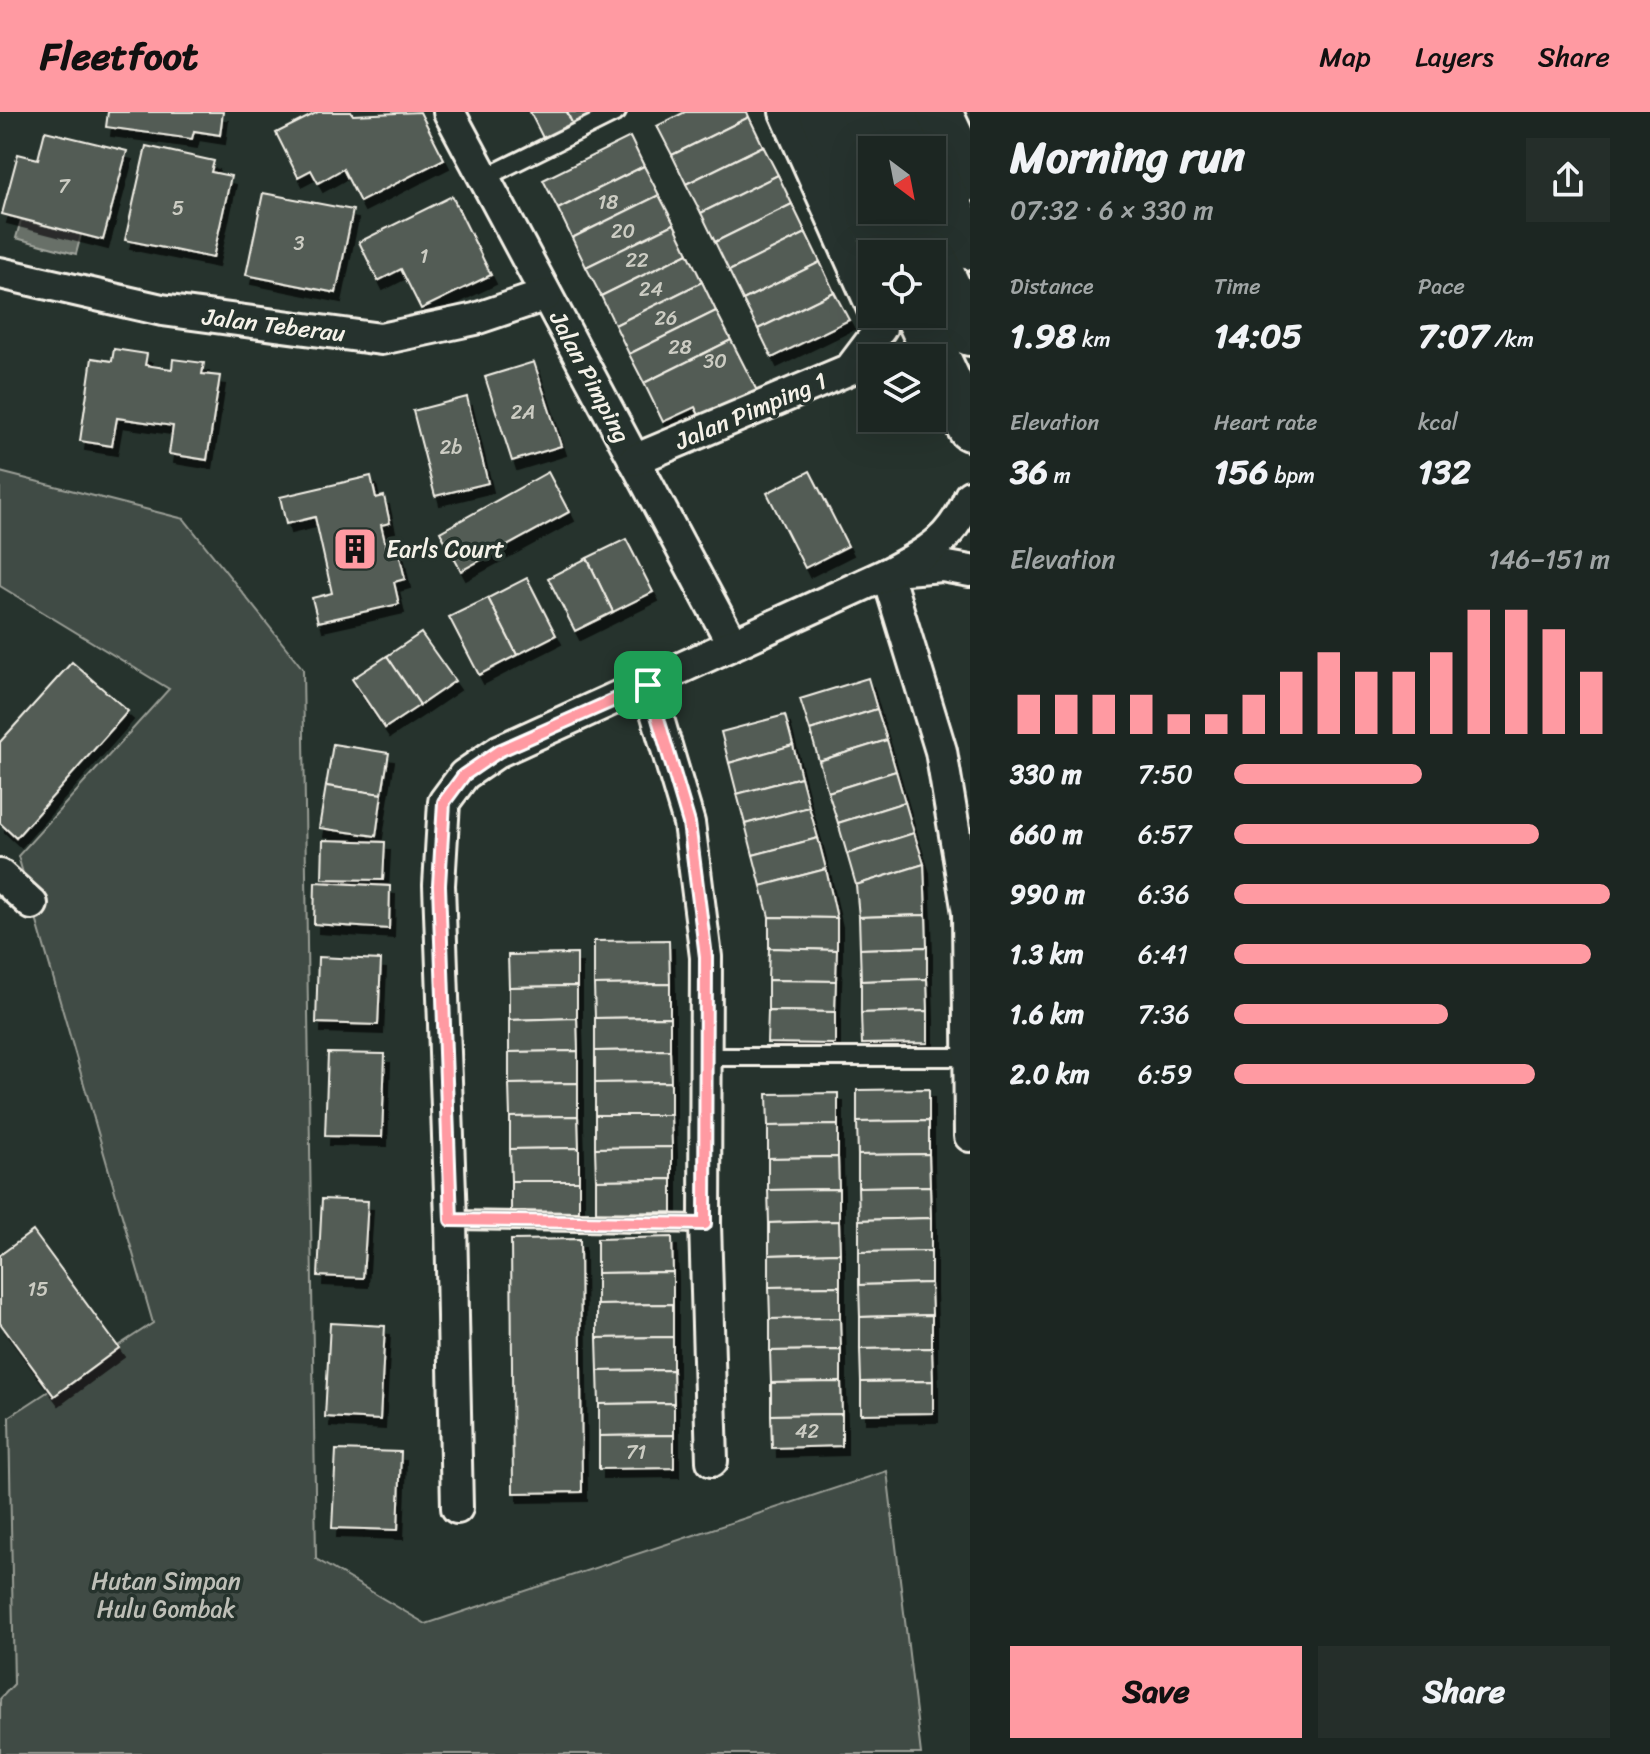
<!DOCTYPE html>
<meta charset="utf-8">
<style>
:root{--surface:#1c2622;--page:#252e2a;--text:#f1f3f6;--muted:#a0a5a5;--line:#3a4340;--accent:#ff9aa2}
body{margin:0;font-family:Sriracha,sans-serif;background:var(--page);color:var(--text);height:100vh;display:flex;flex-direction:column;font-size:30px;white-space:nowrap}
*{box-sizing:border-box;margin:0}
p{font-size:26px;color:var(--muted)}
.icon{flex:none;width:44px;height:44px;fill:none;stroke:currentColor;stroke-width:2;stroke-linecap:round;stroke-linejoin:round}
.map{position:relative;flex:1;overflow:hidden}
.drawer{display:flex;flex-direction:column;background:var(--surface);width:680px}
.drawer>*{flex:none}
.needle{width:52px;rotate:148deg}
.fabs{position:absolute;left:858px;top:24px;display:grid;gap:16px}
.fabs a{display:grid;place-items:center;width:88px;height:88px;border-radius:0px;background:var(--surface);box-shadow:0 8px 32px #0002,0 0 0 2px var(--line);font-size:40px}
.pin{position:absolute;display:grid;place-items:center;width:68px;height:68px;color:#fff;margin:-34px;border-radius:16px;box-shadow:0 4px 12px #0006}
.round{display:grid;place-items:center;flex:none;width:84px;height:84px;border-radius:0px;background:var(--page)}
.summary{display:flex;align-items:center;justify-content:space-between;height:136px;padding:0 40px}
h1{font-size:44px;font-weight:700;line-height:60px}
.stats{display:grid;grid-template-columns:repeat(3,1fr);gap:12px;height:136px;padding:8px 40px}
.stats div{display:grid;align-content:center}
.stats b{font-size:34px;font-weight:700}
.stats small{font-size:22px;font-weight:400}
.stats p{font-size:22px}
.chart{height:224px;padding:16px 40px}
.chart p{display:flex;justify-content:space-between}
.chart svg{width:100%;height:144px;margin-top:8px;stroke:var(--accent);stroke-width:6}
.primary-button{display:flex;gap:16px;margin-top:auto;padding:16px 40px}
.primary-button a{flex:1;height:92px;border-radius:0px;background:var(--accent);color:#111;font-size:32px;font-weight:700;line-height:92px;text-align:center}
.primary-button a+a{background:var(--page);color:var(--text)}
ul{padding:0 40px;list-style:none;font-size:26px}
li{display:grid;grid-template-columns:128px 96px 1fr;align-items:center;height:60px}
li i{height:20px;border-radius:10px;background:var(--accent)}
header{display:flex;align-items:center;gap:48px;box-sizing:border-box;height:112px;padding:0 40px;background:var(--accent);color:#111}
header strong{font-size:38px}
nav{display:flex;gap:44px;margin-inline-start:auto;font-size:28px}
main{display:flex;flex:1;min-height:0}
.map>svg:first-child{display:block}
</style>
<header>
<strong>Fleetfoot</strong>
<nav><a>Map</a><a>Layers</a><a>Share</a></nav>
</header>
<main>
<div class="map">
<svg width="970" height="1642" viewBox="0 0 970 1642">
<defs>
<filter id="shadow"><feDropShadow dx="5" dy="9" stdDeviation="0" flood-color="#0009"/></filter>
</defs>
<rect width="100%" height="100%" fill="#26332d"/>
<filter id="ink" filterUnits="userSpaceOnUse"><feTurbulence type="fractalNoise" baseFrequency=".0125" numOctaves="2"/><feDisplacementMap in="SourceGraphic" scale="16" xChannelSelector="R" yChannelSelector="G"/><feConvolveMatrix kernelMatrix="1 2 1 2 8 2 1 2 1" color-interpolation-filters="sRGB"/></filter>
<g filter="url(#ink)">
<path fill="#414b45" stroke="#9a9e96" stroke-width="2" d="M0,360L184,407L303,557L316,1447L426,1512L887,1359L921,1642H0V1587L14,1572L9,1305L153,1211L18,744L169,577L0,474Z"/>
<path fill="#676f68" stroke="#9fa39b" stroke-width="2" d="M21,108L81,123L76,142L16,126Z"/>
<g fill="#525c55" stroke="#f4f1e8" stroke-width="2" filter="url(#shadow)">
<path d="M108,0H223L220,23L194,19L192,27L106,15Z"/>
<path d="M318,0H351L353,3L420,0L444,47L360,90L343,57L318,71L311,58L298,65L276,21Z"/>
<path d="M530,0H567L573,13L544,28Z"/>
<path d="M567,0H600L573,13Z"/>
<path d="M685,0H747L749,5L672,43L657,14Z"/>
<path d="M749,5L763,34L686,72L672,43Z"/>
<path d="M45,19L127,39L103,128L2,102L18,42L38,47Z"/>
<path d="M630,25L644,54L558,97L543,68Z"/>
<path d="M146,34L214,49L211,60L231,64L213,146L125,128Z"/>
<path d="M763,34L778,63L701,101L686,72Z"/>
<path d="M644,54L659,83L572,126L558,97Z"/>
<path d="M778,63L792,92L715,130L701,101Z"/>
<path d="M263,81L353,98L336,181L246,163Z"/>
<path d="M659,83L674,112L586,155L572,126Z"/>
<path d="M452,84L491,163L421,197L401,157L378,169L359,130Z"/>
<path d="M792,92L806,121L729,159L715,130Z"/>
<path d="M674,112L688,141L601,184L586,155Z"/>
<path d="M806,121L820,150L743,188L729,159Z"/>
<path d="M688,141L702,170L615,213L601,184Z"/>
<path d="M820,150L834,180L758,217L743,188Z"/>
<path d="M702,170L716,199L629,242L615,213Z"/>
<path d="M834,180L849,208L772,246L758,217Z"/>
<path d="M716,199L731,228L644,271L629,242Z"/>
<path d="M731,228L757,279L701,307L695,295L663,310L644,271Z"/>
<path d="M114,237L147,242L145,253L172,257L173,247L204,251L202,262L220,264L207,348L169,342L173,314L117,306L112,334L80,329L92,246L112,249Z"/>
<path d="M534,250L561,334L512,349L485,265Z"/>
<path d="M467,285L488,371L435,384L413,299Z"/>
<path d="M810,359L848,434L805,456L767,381Z"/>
<path d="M548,360L569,400L461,459L440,420Z"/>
<path d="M371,364L376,386L384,384L390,411L381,413L387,438L398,436L405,467L394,470L399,492L318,510L312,486L332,481L315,405L286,412L280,385Z"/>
<path d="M626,427L653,480L613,500L587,446Z"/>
<path d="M587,446L613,500L575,519L548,466Z"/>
<path d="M527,466L556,523L517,543L488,486Z"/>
<path d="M488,486L517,543L479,563L449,505Z"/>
<path d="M421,521L455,569L420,593L387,544Z"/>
<path d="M387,544L420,593L385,616L352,567Z"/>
<path d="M72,550L128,599L16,726L0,711V630Z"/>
<path d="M868,566L877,597L810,618L800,587Z"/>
<path d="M877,597L887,628L819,649L810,618Z"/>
<path d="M785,603L793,633L729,651L721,620Z"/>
<path d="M887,628L896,659L828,680L819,649Z"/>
<path d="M333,632L389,641L382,682L326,674Z"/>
<path d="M793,633L801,665L737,682L729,651Z"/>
<path d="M896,659L905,690L838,711L828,680Z"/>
<path d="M801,665L809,695L745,712L737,682Z"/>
<path d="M326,674L382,682L376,724L319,716Z"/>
<path d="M905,690L914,721L847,742L838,711Z"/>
<path d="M809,695L818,726L753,743L745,712Z"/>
<path d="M914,721L924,752L856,773L847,742Z"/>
<path d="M818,726L826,757L761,774L753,743Z"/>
<path d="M323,728L385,730L383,768L322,767Z"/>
<path d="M924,752L926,803L859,805L856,773Z"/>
<path d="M826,757L837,806L769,805L761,774Z"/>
<path d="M315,770L390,774L389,817L314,812Z"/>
<path d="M926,803L927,835L860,837L859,805Z"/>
<path d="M769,805L837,806V838L769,836Z"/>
<path d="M669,828L670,872L594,873V829Z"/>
<path d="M927,835V867L861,869L860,837Z"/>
<path d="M769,836L837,838L836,869L768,868Z"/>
<path d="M577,842V874L509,875L508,843Z"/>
<path d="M318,845L381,848L378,913L316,911Z"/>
<path d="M927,867L928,899L861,901V869Z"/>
<path d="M768,868L836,869L835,900L768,899Z"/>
<path d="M670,872V905L595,906L594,873Z"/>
<path d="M577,874V906L509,908V875Z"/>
<path d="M768,899L835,900V932L767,931Z"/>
<path d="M928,899V931L862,932L861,901Z"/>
<path d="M670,905V938L595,939V906Z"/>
<path d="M577,906L578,939L509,940V908Z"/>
<path d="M670,938L671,970L595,971V939Z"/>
<path d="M578,939V971L509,972V940Z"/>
<path d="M328,941L385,942L382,1025L325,1024Z"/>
<path d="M671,970V1003H595V971Z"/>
<path d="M578,971V1004L510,1005L509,972Z"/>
<path d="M929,977V1009L857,1010V978Z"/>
<path d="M838,981V1013L768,1014L767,982Z"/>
<path d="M595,1003H671L672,1035L595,1036Z"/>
<path d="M578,1004L579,1036L510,1037V1005Z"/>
<path d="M929,1009V1042L858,1043L857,1010Z"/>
<path d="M838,1013V1045L768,1046V1014Z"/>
<path d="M672,1035V1067L596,1068L595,1036Z"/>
<path d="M579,1036V1069H511L510,1037Z"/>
<path d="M929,1042L930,1074L858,1075V1043Z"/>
<path d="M838,1045L839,1077L768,1078V1046Z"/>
<path d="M672,1067V1100L596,1101V1068Z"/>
<path d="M511,1069H579V1101L511,1102Z"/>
<path d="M930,1074L931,1106L859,1108L858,1075Z"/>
<path d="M839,1077V1109L769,1111L768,1078Z"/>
<path d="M322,1087L368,1089L363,1166L318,1164Z"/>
<path d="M931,1106V1139L859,1140V1108Z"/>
<path d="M839,1109L840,1141L769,1143V1111Z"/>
<path d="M33,1119L119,1236L54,1284L0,1211V1143Z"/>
<path d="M672,1125L673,1160L597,1161V1127Z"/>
<path d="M580,1127L582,1380L513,1381L511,1128Z"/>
<path d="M931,1139V1171L859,1173V1140Z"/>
<path d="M840,1141V1174L769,1175V1143Z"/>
<path d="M673,1160V1192L597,1193V1161Z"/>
<path d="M931,1171L932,1203L860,1205L859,1173Z"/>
<path d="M840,1174V1206L770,1207L769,1175Z"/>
<path d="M673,1192V1225L597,1226V1193Z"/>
<path d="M932,1203V1236L860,1237V1205Z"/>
<path d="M840,1206L841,1238L770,1239V1207Z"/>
<path d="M330,1211L385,1214L380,1308L325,1305Z"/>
<path d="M673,1225V1258L598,1259L597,1226Z"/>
<path d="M932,1236L933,1269L861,1270L860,1237Z"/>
<path d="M841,1238V1270L771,1271L770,1239Z"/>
<path d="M673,1258L674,1291L599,1292L598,1259Z"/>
<path d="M933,1269V1301L861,1302V1270Z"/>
<path d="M841,1270L842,1302L771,1303V1271Z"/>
<path d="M674,1291V1323L599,1324V1292Z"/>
<path d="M842,1302V1334L772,1336L771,1303Z"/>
<path d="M674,1323V1356L599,1357V1324Z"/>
<path d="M336,1338L401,1340L398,1418L332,1416Z"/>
</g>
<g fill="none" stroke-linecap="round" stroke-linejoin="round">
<g stroke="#f4f1e8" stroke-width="22">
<g id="lane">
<path d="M484,66L617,0"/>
<path d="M706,945H968"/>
<path d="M451,1108L705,1112"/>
</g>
</g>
<g stroke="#f4f1e8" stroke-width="36">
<g id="street">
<path d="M449,0L732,531"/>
<path d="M785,0L872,195"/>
<path d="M0,161L162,198L381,227L475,207L546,183"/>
<path d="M634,348L850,257L881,216L875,202"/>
<path d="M905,457L942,454L970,459"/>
<path d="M887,462L941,639L968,801L970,1024"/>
<path d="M648,573L689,711L706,845L705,1112L712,1349"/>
<path d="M0,763L32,792"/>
<path d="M457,1396L451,1108L439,773L444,690L464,663L499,639L887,462C928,440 951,429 970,384"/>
</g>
</g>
<g stroke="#f4f1e8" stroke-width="50">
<g id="highway">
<path d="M822,0L889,142"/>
<path d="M863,0L881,38"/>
<path d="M902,0L921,38"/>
<path d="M939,0L970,66"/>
<path d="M932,59L970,135"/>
<path d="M911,98L932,142"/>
<path d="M932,142L970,221"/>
<path d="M917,202L970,316"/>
</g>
</g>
<use href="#lane" stroke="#26332d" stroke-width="16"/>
<use href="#street" stroke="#26332d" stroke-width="30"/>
<use href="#highway" stroke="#26332d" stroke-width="44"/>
</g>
</g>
<g fill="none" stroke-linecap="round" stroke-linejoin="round" filter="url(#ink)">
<g stroke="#fff" stroke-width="16">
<path id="route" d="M648,573L689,711L706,845L705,1112L451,1108L439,773L444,690L464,663L499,639Z"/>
</g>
<use href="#route" stroke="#ff9aa2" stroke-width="10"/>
</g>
<defs>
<g id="building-square" transform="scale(2.3)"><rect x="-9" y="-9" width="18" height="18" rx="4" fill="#ff9aa2" stroke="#26332d"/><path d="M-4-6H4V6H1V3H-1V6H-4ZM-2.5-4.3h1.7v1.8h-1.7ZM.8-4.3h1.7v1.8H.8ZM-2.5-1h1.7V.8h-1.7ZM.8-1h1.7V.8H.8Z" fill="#111"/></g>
</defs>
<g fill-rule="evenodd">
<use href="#building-square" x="355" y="437"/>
</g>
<g text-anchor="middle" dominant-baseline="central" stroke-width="7" stroke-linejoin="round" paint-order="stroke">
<g font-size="20" fill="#ccccc3">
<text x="64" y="74">7</text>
<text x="608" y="90">18</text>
<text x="178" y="96">5</text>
<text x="623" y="119">20</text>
<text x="299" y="131">3</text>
<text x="424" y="144">1</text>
<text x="637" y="148">22</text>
<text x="651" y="177">24</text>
<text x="666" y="206">26</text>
<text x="680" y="235">28</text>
<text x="715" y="249">30</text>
<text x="523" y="300">2A</text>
<text x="451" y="335">2b</text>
<text x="38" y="1177">15</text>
<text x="807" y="1319">42</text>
<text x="636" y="1340">71</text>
</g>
<g font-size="24" fill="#f4f1e8" stroke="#26332d">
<text transform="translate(274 213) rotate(7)">Jalan Teberau</text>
<text transform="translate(590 265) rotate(62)">Jalan Pimping</text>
<text transform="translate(751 299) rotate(-23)">Jalan Pimping 1</text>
</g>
<g font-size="24" fill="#f4f1e8" stroke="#26332d" text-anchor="start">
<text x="386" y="437">Earls Court</text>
</g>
<g font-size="24" fill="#bebfb7" stroke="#26332d">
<text x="166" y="1469">Hutan Simpan<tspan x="166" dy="28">Hulu Gombak</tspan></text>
</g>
</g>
</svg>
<div class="fabs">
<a><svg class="needle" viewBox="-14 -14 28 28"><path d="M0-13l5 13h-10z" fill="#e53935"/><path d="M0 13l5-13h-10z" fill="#a0a5a5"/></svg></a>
<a><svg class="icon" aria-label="locate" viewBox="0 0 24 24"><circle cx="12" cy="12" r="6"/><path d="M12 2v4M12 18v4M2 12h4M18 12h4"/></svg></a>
<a><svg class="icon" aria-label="layers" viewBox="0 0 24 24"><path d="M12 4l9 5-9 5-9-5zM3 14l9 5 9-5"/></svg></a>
</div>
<div class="pin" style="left:648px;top:573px;background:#1e9e55"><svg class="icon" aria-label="arrive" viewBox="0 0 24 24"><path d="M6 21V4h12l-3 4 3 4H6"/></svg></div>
</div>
<section class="drawer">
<div class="summary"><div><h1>Morning run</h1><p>07:32 · 6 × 330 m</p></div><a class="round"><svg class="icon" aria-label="share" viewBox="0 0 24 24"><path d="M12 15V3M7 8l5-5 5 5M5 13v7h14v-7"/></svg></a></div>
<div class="stats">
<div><p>Distance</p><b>1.98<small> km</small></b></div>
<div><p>Time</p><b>14:05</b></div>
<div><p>Pace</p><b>7:07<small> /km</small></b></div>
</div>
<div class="stats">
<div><p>Elevation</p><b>36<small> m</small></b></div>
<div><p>Heart rate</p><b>156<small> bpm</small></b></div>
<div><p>kcal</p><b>132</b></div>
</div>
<div class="chart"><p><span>Elevation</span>146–151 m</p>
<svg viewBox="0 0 160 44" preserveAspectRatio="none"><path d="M5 44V32M15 44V32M25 44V32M35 44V32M45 44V38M55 44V38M65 44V32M75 44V25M85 44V19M95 44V25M105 44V25M115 44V19M125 44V6M135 44V6M145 44V12M155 44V25"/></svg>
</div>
<ul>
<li><b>330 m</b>7:50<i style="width:50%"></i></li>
<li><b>660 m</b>6:57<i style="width:81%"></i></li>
<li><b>990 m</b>6:36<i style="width:100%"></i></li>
<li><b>1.3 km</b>6:41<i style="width:95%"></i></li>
<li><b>1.6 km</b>7:36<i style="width:57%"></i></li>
<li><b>2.0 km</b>6:59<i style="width:80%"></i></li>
</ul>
<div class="primary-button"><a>Save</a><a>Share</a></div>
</section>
</main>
